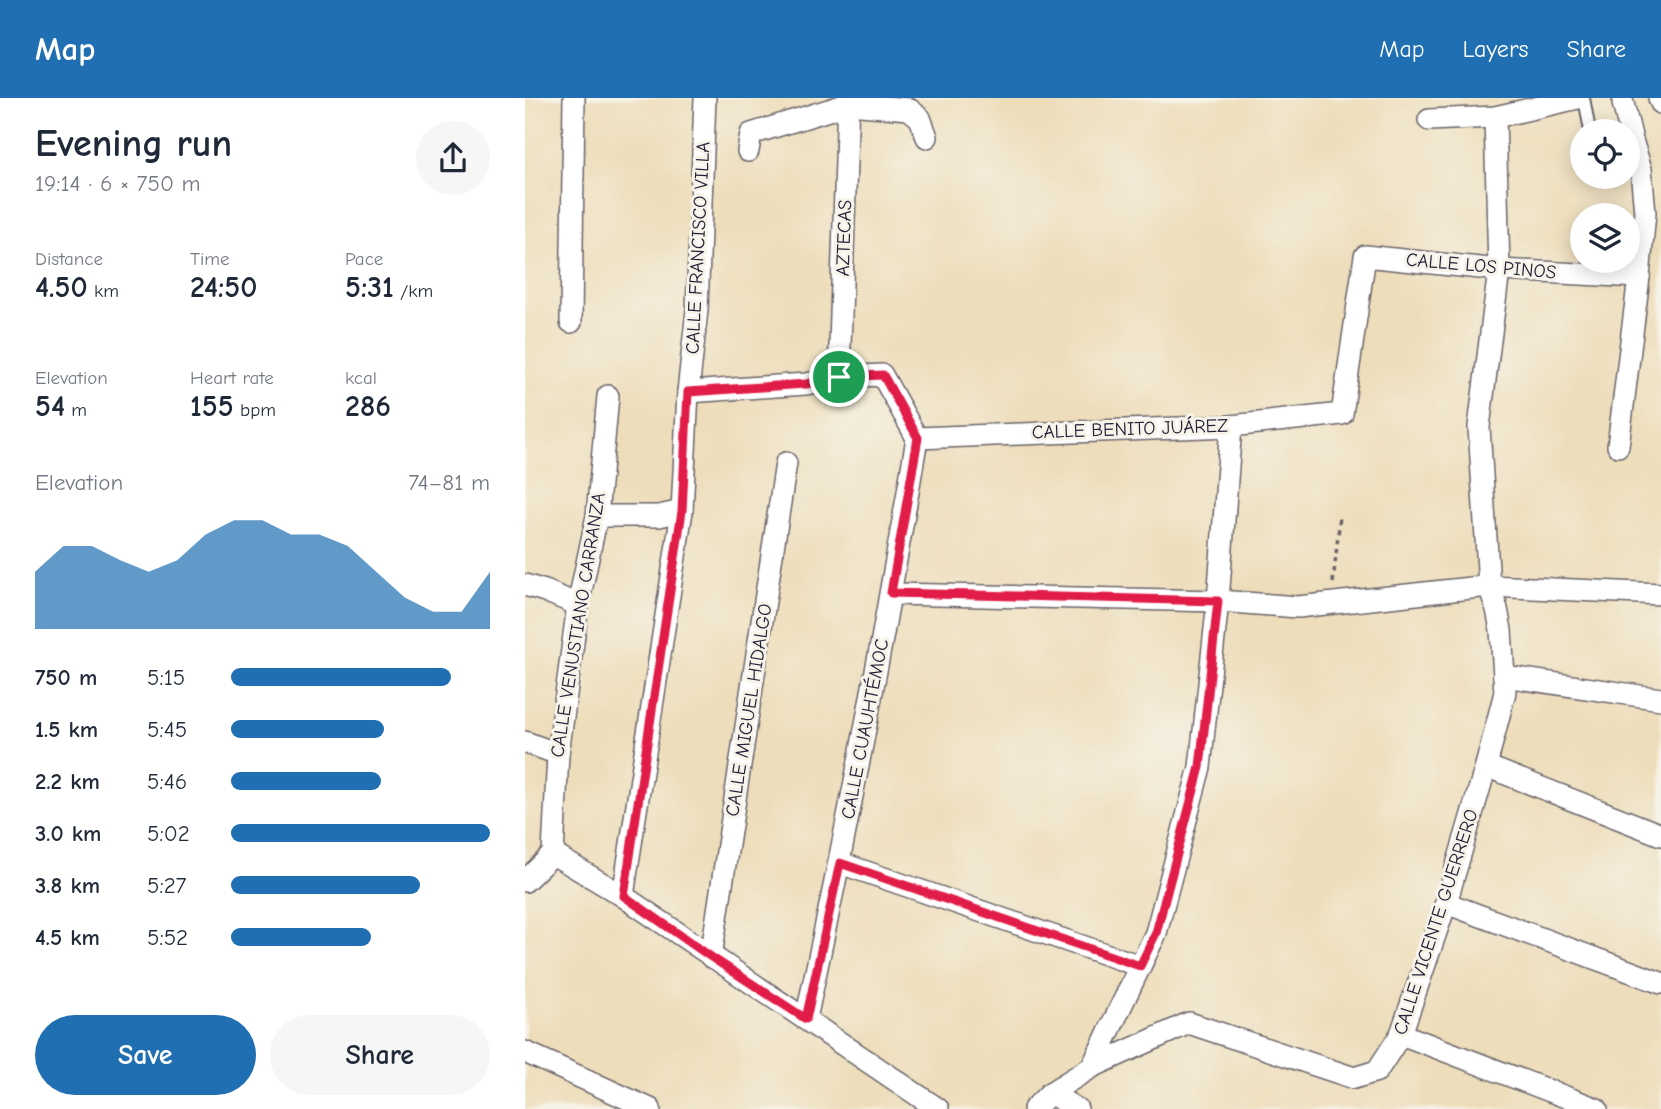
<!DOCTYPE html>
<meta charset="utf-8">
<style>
:root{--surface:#fff;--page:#f6f6f7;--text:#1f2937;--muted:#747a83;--accent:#1f6fb2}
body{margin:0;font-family:"Comic Neue",sans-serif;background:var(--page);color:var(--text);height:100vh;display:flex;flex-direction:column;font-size:26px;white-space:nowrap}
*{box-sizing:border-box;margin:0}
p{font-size:23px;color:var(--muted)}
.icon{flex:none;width:38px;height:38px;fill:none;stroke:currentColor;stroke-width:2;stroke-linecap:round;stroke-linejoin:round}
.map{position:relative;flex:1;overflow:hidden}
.sheet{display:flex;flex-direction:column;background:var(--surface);width:525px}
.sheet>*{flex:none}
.buttons{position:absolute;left:1045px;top:21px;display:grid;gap:14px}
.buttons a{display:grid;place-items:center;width:70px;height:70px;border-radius:50%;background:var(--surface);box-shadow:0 4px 18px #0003;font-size:35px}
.pin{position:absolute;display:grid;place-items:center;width:60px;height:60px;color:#fff;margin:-30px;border:4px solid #fff;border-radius:50%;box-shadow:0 2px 7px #0007}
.round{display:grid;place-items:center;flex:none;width:74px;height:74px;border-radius:37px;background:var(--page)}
.summary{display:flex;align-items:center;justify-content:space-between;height:119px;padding:0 35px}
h1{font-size:38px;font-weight:700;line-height:52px}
.stats{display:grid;grid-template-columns:repeat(3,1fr);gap:10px;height:119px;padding:7px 35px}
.stats div{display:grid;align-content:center}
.stats b{font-size:30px;font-weight:700}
.stats small{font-size:19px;font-weight:400}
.stats p{font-size:19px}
.chart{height:196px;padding:14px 35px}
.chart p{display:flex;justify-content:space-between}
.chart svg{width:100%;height:126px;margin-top:7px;fill:var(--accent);opacity:.7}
.primary-button{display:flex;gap:14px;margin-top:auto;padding:14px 35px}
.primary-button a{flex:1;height:80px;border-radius:42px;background:var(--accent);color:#fff;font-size:28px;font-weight:700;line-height:80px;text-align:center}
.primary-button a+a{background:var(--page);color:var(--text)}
ul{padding:0 35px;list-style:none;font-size:23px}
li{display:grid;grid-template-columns:112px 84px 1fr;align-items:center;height:52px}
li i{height:18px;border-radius:9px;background:var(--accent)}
header{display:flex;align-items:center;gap:42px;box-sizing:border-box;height:98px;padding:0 35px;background:var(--accent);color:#fff}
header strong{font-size:33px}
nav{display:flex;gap:38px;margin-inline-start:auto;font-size:24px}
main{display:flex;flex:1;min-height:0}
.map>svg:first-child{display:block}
</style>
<header>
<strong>Map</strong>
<nav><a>Map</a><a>Layers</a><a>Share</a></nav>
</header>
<main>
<section class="sheet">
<div class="summary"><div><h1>Evening run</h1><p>19:14 · 6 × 750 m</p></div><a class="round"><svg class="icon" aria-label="share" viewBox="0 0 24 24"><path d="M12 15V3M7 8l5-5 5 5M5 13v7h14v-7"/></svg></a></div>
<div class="stats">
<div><p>Distance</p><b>4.50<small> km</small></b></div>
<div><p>Time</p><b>24:50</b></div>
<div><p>Pace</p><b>5:31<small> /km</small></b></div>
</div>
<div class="stats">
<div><p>Elevation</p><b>54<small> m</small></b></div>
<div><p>Heart rate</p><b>155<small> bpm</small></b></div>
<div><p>kcal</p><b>286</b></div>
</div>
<div class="chart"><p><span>Elevation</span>74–81 m</p>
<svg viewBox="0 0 160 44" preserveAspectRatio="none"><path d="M0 44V24L10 15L20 15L30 20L40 24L50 20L60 11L70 6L80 6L90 11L100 11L110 15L120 24L130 33L140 38L150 38L160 24V44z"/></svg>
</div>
<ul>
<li><b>750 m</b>5:15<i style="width:85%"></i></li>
<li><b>1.5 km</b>5:45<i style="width:59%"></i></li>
<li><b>2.2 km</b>5:46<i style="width:58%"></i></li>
<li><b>3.0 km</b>5:02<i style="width:100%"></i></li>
<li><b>3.8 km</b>5:27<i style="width:73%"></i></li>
<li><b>4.5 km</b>5:52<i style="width:54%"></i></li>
</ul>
<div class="primary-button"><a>Save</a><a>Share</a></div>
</section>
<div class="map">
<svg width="1136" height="1011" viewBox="0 0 1136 1011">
<rect width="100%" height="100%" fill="#f7f3e8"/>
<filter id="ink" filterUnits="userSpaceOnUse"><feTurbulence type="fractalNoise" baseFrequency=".0143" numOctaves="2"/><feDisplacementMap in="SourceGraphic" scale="14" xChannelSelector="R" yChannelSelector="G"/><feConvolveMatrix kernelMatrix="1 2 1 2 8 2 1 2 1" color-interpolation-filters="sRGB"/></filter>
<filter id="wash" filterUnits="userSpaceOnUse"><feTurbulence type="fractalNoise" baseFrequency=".00686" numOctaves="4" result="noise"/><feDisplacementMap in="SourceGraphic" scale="28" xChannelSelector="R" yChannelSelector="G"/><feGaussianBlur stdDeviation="1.57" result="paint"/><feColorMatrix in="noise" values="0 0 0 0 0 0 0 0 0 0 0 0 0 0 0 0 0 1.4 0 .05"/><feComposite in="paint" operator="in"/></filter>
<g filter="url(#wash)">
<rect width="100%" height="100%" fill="#edddba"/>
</g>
<g filter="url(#ink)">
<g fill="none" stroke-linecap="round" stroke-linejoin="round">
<g stroke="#696367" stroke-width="14">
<path id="lane" d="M1059,0L1065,33"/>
</g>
<g stroke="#696367" stroke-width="24">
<g id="street">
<path d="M1134,0L1136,5"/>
<path d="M904,22L970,19L1053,0"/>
<path d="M223,53L226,36L323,6L384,11L395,20L402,39"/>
<path d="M46,224L49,0"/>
<path d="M314,279L323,0"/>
<path d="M163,294L281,286L314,279L357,277L392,340"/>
<path d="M392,340L706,328L817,316L840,158L974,172L1114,179"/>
<path d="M1093,348L1114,179L1120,115L1116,71L1107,42L1098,5"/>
<path d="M72,418H134L157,413"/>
<path d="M0,487L20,493L53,507"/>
<path d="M367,496L693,503L773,509L964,488L1136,496"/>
<path d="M979,578L1136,601"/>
<path d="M0,644L33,656"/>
<path d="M961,668L1136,737"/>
<path d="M28,756L98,798L413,1011"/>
<path d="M28,756L33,656L53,507L72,418L83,298"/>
<path d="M315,765L615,868"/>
<path d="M0,783L28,756"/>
<path d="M98,798L157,413L163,294L172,212L180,0"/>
<path d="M921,805L1136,885"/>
<path d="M186,859L261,365"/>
<path d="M281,921C323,728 360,534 392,340"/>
<path d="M876,936L1072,1011"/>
<path d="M0,954L125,1011"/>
<path d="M567,969L664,925L829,980L852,973L876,936L921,805L961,668L980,594L976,532L972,511L964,488L954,329L974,172L970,19"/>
<path d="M525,995L552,1011"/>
<path d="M509,1011L525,995L567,969L631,835L675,669L693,503L706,328"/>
</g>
</g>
<path stroke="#696367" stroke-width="3.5" stroke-dasharray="5 5" stroke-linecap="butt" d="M808,485L815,418"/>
<use href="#lane" stroke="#fff" stroke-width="10"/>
<use href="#street" stroke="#fff" stroke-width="21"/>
</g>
</g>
<g fill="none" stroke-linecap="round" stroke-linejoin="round" filter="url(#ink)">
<g stroke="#fff" stroke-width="14">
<path id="route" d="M358,277L393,340L366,495L693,503L675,669L631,835L615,868L315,765L281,921L186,859L99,798L157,413L163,294L281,286L314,279Z"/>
</g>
<use href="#route" stroke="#e11d48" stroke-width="9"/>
</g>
<g text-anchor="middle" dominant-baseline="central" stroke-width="6" stroke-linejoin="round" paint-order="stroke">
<g font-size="19" fill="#22223b" stroke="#f7f3e8">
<text transform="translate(319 140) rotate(-88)">AZTECAS</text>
<text transform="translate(173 150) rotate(-87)">CALLE FRANCISCO VILLA</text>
<text transform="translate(956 168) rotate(5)">CALLE LOS PINOS</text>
<text transform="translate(605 331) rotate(-2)">CALLE BENITO JUÁREZ</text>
<text transform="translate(53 527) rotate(-81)">CALLE VENUSTIANO CARRANZA</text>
<text transform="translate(224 612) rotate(-81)">CALLE MIGUEL HIDALGO</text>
<text transform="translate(340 631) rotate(-79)">CALLE CUAUHTÉMOC</text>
<text transform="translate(911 824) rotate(-72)">CALLE VICENTE GUERRERO</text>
</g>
</g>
</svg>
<div class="buttons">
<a><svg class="icon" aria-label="locate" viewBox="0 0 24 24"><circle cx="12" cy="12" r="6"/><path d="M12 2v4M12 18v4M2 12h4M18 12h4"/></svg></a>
<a><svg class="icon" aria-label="layers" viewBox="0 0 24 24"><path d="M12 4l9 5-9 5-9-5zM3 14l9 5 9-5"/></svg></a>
</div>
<div class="pin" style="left:314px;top:279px;background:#1e9e55"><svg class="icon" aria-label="arrive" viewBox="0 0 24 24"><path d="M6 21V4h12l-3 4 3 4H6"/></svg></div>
</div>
</main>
